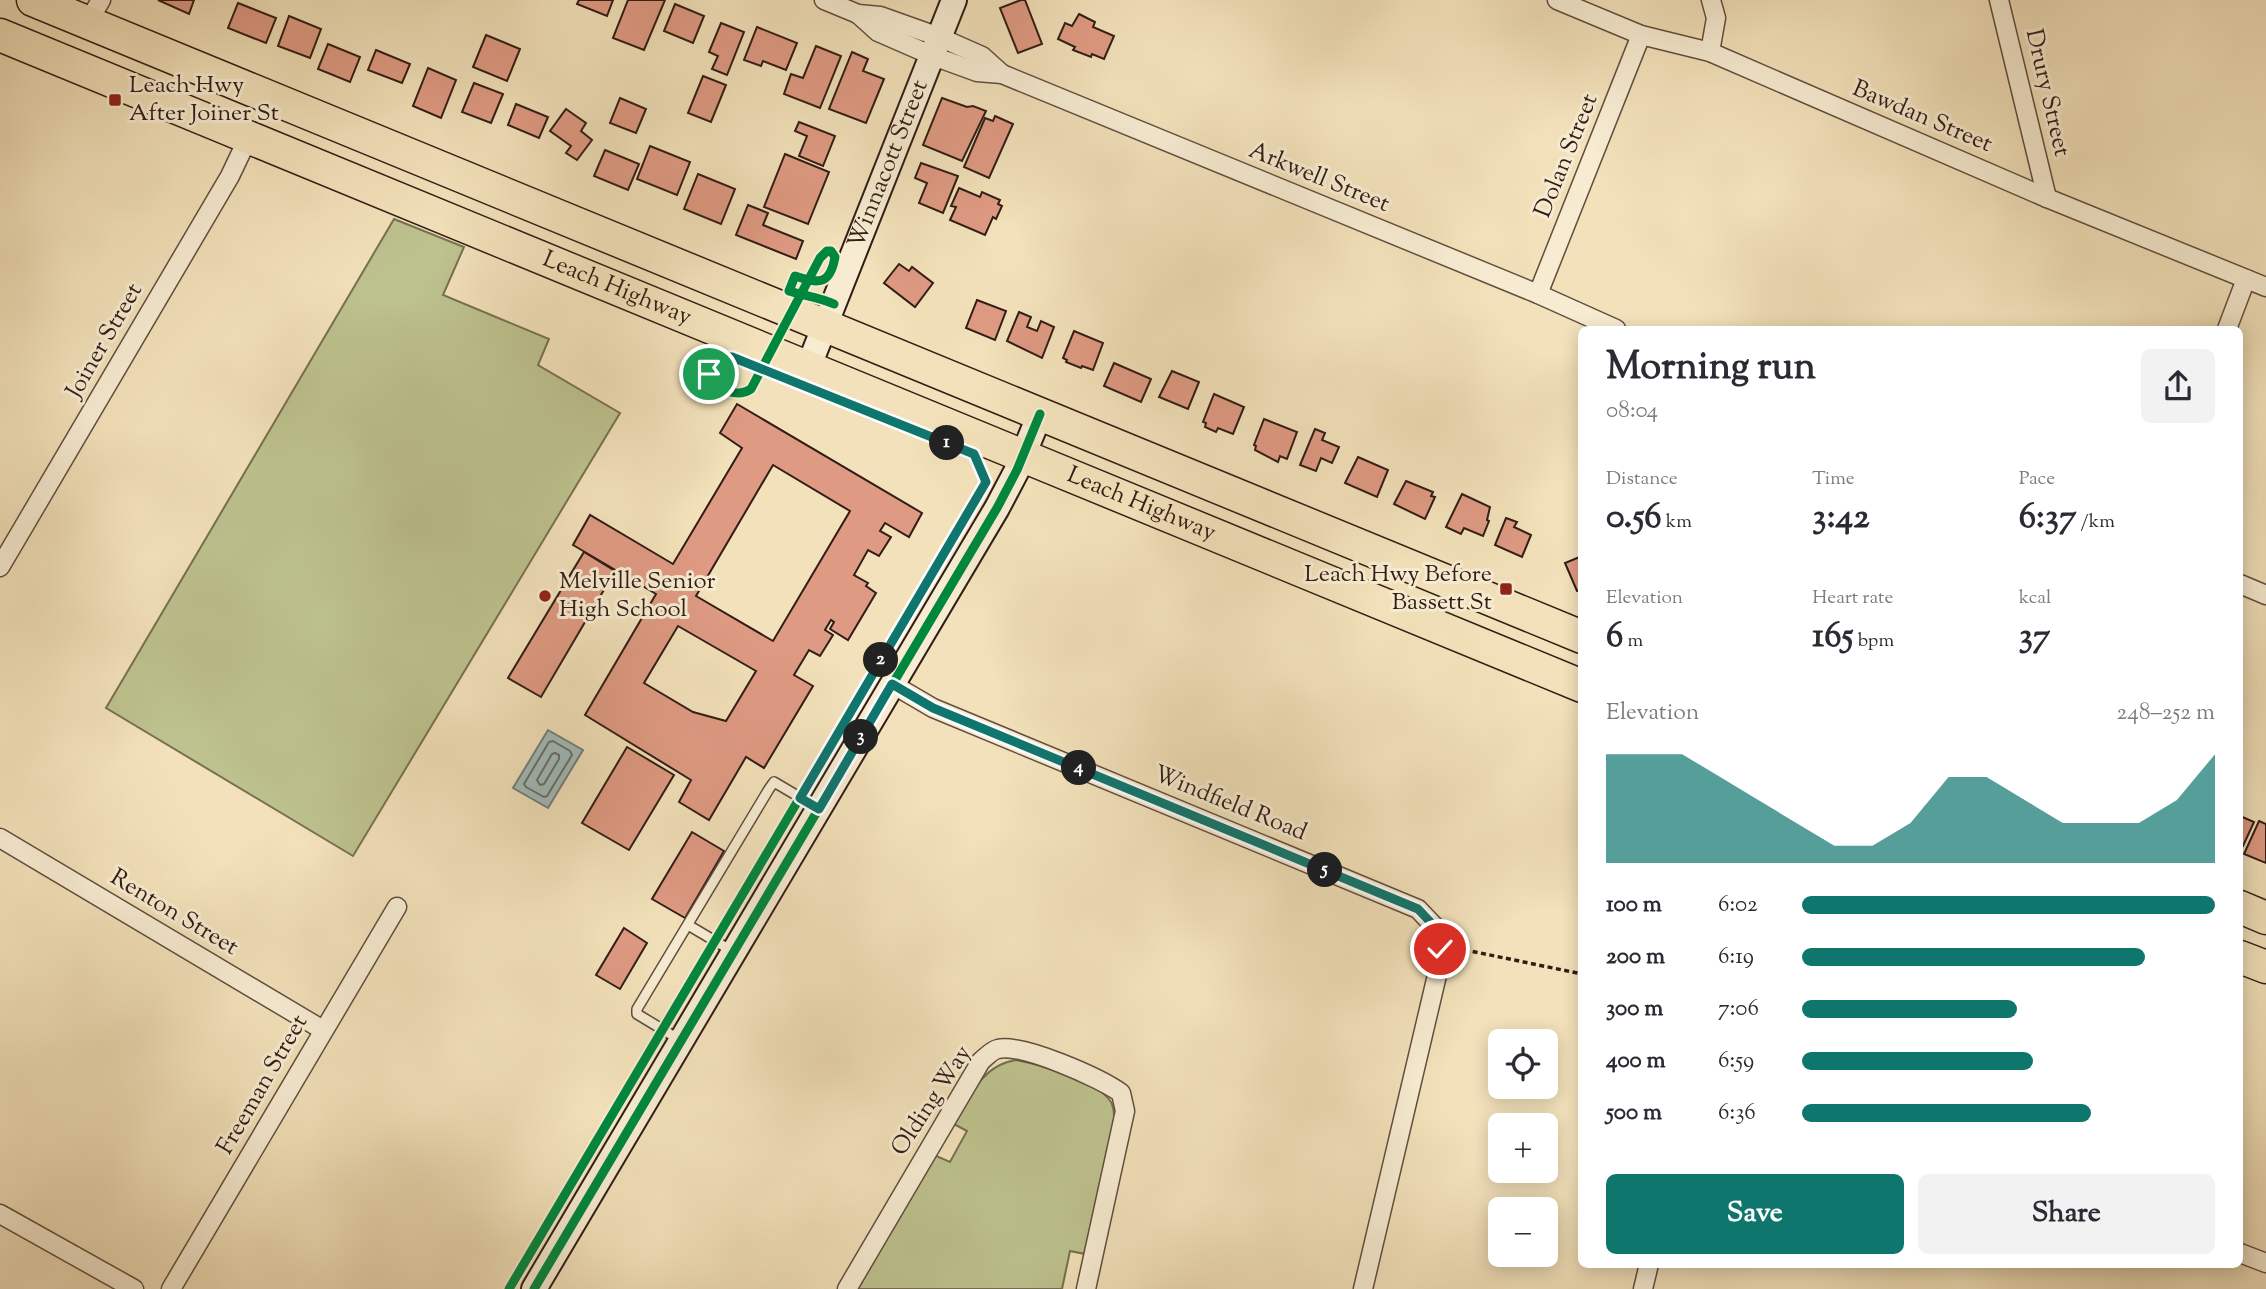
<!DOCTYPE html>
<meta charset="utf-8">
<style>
:root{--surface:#fff;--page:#f2f2f3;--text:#2b2b33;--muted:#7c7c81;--accent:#0f766e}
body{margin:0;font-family:"Sorts Mill Goudy",serif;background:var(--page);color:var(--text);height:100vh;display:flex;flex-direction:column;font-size:26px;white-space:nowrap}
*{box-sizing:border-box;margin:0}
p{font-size:23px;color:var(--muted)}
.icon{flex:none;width:38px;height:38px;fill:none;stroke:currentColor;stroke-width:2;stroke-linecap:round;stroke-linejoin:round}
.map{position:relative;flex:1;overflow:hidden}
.details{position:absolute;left:1578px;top:326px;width:665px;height:942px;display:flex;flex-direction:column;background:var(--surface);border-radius:10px;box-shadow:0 4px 18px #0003}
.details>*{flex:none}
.controls{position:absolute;left:1488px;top:1029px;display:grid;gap:14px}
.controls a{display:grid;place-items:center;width:70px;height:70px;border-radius:10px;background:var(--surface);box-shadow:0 4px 18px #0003;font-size:35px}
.pin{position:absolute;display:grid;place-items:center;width:60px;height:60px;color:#fff;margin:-30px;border:4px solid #fff;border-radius:50%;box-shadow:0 2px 7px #0007}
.km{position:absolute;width:35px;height:35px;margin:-18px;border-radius:50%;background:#222;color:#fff;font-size:19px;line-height:35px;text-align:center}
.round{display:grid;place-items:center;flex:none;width:74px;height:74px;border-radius:10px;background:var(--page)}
.overview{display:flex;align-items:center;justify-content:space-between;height:119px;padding:0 28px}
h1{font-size:38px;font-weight:700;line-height:52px}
.figures{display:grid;grid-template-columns:repeat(3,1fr);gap:10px;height:119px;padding:7px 28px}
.figures div{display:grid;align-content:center}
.figures b{font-size:35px;font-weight:700}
.figures small{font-size:19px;font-weight:400}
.figures p{font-size:19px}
.chart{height:196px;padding:14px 28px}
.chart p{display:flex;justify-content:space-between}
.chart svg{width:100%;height:126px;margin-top:7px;fill:var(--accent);opacity:.7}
.action{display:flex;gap:14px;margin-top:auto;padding:14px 28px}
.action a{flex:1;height:80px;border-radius:10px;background:var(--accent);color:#fff;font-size:28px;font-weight:700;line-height:80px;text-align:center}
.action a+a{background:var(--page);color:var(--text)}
ul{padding:0 28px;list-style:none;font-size:23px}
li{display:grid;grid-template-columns:112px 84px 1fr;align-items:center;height:52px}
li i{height:18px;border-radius:9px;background:var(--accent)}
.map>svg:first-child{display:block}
</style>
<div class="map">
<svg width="2266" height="1289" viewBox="0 0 2266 1289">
<rect width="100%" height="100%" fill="#f2e1ba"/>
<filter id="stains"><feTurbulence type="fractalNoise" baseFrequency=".00286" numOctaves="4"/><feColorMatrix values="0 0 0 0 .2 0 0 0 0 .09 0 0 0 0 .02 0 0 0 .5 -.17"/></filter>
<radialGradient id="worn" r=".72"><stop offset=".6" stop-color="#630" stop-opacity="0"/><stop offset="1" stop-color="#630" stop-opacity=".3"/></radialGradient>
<g fill="#bdc28e" stroke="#777052" stroke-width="2">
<path d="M394,219L464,247L443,295L549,339L538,365L620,413L353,856L106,708Z"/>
<path d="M1016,1060C1041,1065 1097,1080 1111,1102C1115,1109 1114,1116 1114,1124L1085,1254L1070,1251L1062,1289H857L934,1155L950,1162L967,1131L954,1124C970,1096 982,1065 1016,1060Z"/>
</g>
<path fill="#a0bbbb" stroke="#747c79" stroke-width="2" d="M548,730L583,750L548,808L513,788Z"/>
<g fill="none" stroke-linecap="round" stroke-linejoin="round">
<g stroke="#686c68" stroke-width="2">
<path d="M553,741L570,751L572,755L547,796L544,797L526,787L524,784L549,742Z"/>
<path d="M555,753L559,755V759L544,784L540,785L537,780L552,754Z"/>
</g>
</g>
<g fill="#df9a83" stroke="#311d15" stroke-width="2" fill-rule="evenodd">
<path d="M158,0H194L189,14Z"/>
<path d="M579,0H613L607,16L577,4Z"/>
<path d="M628,0H665L644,50L613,38Z"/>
<path d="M1021,0H1025L1042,44L1018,53L1000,8Z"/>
<path d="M238,3L276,18L266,43L228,28Z"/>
<path d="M675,4L704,16L693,43L664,31Z"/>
<path d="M1079,14L1095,22L1093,27L1114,36L1104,59L1092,54L1091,57L1073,50L1075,47L1058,39L1065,23L1072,26Z"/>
<path d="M289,16L321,29L310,58L278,46Z"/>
<path d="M721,23L744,32L727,75L712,69L718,56L709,52Z"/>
<path d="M757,27L797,43L786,70L763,61L761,66L744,60Z"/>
<path d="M486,35L520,49L507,81L473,67Z"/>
<path d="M328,44L360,57L350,82L318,69Z"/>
<path d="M816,46L841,56L820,108L784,94L791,74L803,78Z"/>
<path d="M376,50L410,64L402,83L368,70Z"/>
<path d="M852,52L868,59L863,71L884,79L866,123L829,109Z"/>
<path d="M428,68L456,80L441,118L413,106Z"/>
<path d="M703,76L726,85L711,122L688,113Z"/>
<path d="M474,83L503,94L491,123L462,112Z"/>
<path d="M620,98L646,109L636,133L610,123Z"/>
<path d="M942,98L967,107L973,106L986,111L962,161L923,145Z"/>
<path d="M516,104L548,117L539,138L508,125Z"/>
<path d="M566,109L586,123L581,131L592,140L577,160L566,153L571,146L550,131Z"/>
<path d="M995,116L1013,124L989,178L964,167L985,118L993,121Z"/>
<path d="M799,122L835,136L823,166L799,156L807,136L795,131Z"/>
<path d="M650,146L690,162L677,195L637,179Z"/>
<path d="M605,150L639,164L628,190L594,176Z"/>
<path d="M785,154L829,172L808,224L764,207Z"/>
<path d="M921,163L958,176L943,213L919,203L927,183L915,178Z"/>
<path d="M698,174L735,189L721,224L684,209Z"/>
<path d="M959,188L980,197L982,192L1000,200L998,204L1002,206L996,219L993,217L985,235L950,220L956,207L951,206Z"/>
<path d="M748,205L768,213L763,225L803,241L796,259L736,235Z"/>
<path d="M899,264L909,271L912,267L933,283L915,307L884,283Z"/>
<path d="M977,300L1006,311L995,340L966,328Z"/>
<path d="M1019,312L1031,317L1027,327L1037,331L1041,321L1054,327L1042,358L1007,341Z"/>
<path d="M1074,331L1103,343L1093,370L1082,366L1081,368L1066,362L1067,360L1063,358Z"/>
<path d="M1114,363L1151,379L1141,402L1104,386Z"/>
<path d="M1172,371L1199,382L1188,409L1159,397Z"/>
<path d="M1214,394L1244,407L1233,434L1218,428L1216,432L1205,427L1206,423L1203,422Z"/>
<path d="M737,404L922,513L909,537L885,523L880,531L891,537L879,556L868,550L854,575L868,583L866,586L876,593L848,640L830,629L834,622L831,620L825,630L833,635L820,656L809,650L794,675L813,686L764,768L746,757L709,820L679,802L691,780L585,715L656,594L573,545L590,515L673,564L742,448L720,433ZM773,465L850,511L773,641L696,596ZM678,626L756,671L726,721L693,712L644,683Z"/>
<path d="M1264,419L1297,432L1287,459L1280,456L1278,462L1255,450L1256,446L1254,445Z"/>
<path d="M1315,429L1325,433L1322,440L1339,447L1332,463L1321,458L1316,471L1300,465Z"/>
<path d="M1358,457L1388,470L1377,497L1345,483Z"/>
<path d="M1406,481L1433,492L1431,496L1435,497L1425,519L1394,504Z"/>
<path d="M1462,494L1490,507L1487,520L1489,521L1483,536L1464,528L1461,534L1446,527Z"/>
<path d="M1506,518L1517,522L1514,527L1531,535L1522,557L1495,545Z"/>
<path d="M584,552L615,571L541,697L508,678Z"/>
<path d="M1582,556V589L1577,591L1565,563Z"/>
<path d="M627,747L674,775L629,850L582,823Z"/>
<path d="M2240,816L2254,822L2243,846L2240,845Z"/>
<path d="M2259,821L2266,824V863L2244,854Z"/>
<path d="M692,832L724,851L685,918L652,899Z"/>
<path d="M624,928L647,943L620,989L596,975Z"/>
</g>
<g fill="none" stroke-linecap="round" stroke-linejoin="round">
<g stroke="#614e3e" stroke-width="12">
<g id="lane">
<path d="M688,925L732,951"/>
<path d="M680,1040L637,1014V1009L769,789L774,782L818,808"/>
</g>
</g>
<g stroke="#614e3e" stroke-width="21">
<g id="street">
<path d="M824,0L858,14L880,16L939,37L982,56L1002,74"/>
<path d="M1557,0L1641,35L1710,52L2047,198L2266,287"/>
<path d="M1999,0L2047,198"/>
<path d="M858,14L878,32L933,56L977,72L1002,74L1538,294L1616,329"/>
<path d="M88,22L101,0"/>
<path d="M1710,52L1716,18L1711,0"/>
<path d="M1538,294L1641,35"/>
<path d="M2227,329L2246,279"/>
<path d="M0,567L230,176L248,138"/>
<path d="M2240,584L2266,595"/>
<path d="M892,684L933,708L1418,909L1436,928L1442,954L1363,1289"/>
<path d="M0,838L323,1030"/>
<path d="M0,1214L134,1289"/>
<path d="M2240,1253L2266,1263"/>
<path d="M171,1289L397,907"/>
<path d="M847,1289L981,1061C986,1057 992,1050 998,1049C1022,1043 1100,1078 1121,1093L1125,1111L1086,1289"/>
<path d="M1643,1289L1649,1264"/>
</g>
</g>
<g stroke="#311d15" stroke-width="28">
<g id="secondary">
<path id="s1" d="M808,368L954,0"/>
<path d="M534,1289L997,508L1017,470L1040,414"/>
</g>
</g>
<g stroke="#311d15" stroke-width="35">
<g id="highway">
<path d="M33,0L1582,637"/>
<path id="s2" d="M0,35L1582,686"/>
<path d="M2240,907L2266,918"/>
<path d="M2240,957L2266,967"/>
</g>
</g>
<path stroke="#311d15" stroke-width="3.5" stroke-dasharray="5 3.5" stroke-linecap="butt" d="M1456,948L1582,974"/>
<use href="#lane" stroke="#f7ecd2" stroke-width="9"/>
<use href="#street" stroke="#f7ecd2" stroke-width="18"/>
<use href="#secondary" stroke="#f7ecd2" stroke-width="24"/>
<use href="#highway" stroke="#f2e1ba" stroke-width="32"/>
<g stroke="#f7ecd2" stroke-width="13">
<g id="cycleway">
<path d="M509,1289L986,483L974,454L731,357L717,358C693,376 731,403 751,389L820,258L827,251H831L835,257C830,285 819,284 795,276L789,291C805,296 819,297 834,304"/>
<path d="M534,1289L997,508L1017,470L1040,414"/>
</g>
</g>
<use href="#cycleway" stroke="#00873e" stroke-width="9"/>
</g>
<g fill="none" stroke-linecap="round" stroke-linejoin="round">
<g stroke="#fff" stroke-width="14">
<path id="route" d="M709,374C707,359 720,356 732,357L974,454L986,482L800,798L819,809L892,684L933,708L1418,909L1436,928L1440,949"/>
</g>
<use href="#route" stroke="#0f766e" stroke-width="9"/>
</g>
<g fill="#8f2418" stroke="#f7ecd2" stroke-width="2.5">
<rect x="108" y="93" width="14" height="14" rx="3.5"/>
<rect x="1499" y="582" width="14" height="14" rx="3.5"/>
<circle cx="545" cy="596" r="7"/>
</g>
<g text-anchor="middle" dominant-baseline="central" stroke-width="6" stroke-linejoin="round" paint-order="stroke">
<g font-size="24" fill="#311d15" stroke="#f7ecd2" text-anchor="start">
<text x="129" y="86">Leach Hwy<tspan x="129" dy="28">After Joiner St</tspan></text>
<text x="1492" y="575" text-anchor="end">Leach Hwy Before<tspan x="1492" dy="28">Bassett St</tspan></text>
<text x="559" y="582">Melville Senior<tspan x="559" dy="28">High School</tspan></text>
</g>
<g font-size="24" fill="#311d15" stroke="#f7ecd2">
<text transform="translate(2047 93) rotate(77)">Drury Street</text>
<text transform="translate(1922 117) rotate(23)">Bawdan Street</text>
<text transform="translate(1567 156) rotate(-68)">Dolan Street</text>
<text stroke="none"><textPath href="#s1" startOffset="219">Winnacott Street</textPath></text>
<text transform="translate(1319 178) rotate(22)">Arkwell Street</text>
<text stroke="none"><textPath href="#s2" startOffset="667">Leach Highway</textPath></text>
<text transform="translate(105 341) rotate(-60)">Joiner Street</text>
<text stroke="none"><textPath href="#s2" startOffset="1234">Leach Highway</textPath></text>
<text transform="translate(1230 804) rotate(22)">Windfield Road</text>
<text transform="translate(174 913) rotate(31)">Renton Street</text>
<text transform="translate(263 1085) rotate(-60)">Freeman Street</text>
<text transform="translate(932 1101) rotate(-57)">Olding Way</text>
</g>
</g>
<rect width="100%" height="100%" filter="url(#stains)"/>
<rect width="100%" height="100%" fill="url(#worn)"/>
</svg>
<div class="controls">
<a><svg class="icon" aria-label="locate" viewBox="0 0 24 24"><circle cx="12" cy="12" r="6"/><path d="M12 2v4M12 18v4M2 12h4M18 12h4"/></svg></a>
<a>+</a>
<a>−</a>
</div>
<div class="pin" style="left:709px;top:374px;background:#1e9e55"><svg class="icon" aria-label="arrive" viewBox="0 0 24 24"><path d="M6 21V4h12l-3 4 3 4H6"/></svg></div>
<div class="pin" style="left:1440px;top:949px;background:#d93025"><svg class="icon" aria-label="check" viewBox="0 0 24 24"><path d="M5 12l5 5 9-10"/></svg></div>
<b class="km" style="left:947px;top:443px">1</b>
<b class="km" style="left:881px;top:660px">2</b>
<b class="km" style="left:861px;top:737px">3</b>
<b class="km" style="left:1079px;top:768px">4</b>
<b class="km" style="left:1325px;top:870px">5</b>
<section class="details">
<div class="overview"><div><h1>Morning run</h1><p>08:04</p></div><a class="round"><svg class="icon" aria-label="share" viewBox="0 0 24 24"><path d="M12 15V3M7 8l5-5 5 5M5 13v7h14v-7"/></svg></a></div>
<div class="figures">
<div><p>Distance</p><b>0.56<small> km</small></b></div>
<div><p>Time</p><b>3:42</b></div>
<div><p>Pace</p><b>6:37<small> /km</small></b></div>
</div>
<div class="figures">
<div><p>Elevation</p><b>6<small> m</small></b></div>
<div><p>Heart rate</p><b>165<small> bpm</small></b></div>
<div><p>kcal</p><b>37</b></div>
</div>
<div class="chart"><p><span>Elevation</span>248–252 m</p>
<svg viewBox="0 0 160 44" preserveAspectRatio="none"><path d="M0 44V6L10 6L20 6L30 14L40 22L50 30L60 38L70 38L80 30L90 14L100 14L110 22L120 30L130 30L140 30L150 22L160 6V44z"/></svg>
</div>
<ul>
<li><b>100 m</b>6:02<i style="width:100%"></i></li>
<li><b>200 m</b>6:19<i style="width:83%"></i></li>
<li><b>300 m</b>7:06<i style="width:52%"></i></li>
<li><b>400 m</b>6:59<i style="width:56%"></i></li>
<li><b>500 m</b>6:36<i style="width:70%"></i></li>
</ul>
<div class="action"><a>Save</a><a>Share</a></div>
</section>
</div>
